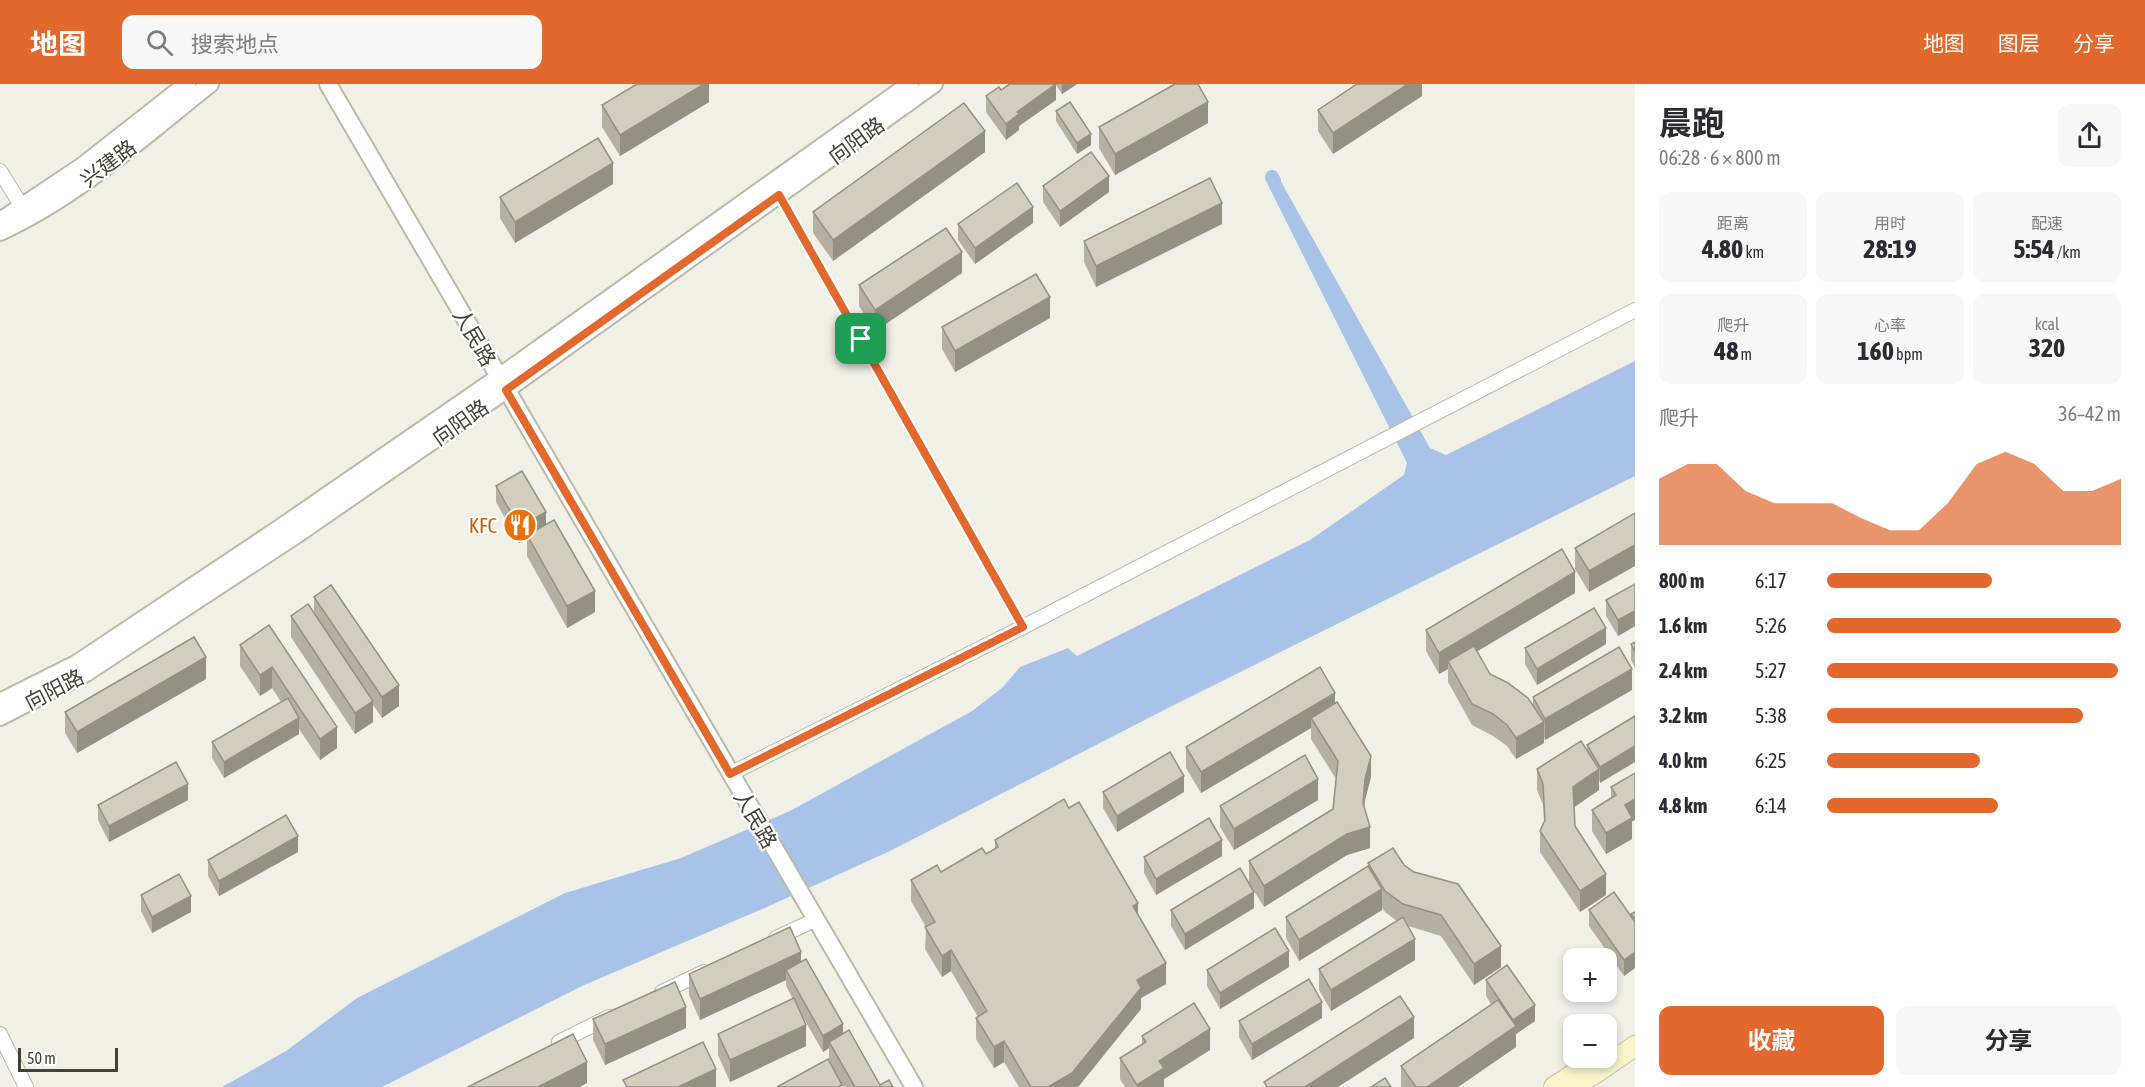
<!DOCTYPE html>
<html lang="zh">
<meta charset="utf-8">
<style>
:root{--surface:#fff;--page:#f7f7f7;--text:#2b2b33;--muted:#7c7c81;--accent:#e2682d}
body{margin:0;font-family:"Asap Condensed","Noto Sans SC",sans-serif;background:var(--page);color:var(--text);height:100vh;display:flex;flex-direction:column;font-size:22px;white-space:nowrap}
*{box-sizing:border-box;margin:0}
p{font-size:20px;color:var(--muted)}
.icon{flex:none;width:33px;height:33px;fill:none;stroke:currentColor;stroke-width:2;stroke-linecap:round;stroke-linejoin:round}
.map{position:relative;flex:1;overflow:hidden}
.panel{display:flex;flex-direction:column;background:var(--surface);width:510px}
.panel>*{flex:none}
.fabs{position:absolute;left:1563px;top:864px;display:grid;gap:12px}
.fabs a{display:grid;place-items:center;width:54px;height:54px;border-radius:12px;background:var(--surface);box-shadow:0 3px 9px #0003;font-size:30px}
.scale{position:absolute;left:18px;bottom:15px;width:100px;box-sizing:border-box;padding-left:6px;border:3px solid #444137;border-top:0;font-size:16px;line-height:21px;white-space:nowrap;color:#444137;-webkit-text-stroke:4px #fff;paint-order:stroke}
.pin{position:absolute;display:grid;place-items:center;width:51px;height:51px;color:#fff;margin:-26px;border-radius:12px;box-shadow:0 3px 9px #0006}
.round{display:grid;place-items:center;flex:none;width:63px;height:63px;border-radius:12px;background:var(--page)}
.head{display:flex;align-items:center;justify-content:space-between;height:102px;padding:0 24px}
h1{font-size:33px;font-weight:700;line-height:45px}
.metrics{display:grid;grid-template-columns:repeat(3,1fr);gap:9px;height:102px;padding:6px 24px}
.metrics div{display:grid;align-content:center;border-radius:12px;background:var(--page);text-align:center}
.metrics b{font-size:26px;font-weight:700}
.metrics small{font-size:16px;font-weight:400}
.metrics p{font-size:16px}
.chart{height:168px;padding:12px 24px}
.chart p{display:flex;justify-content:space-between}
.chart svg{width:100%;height:108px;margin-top:6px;fill:var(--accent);opacity:.7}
.button{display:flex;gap:12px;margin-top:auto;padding:12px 24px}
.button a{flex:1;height:69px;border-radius:12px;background:var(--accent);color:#fff;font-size:24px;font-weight:700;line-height:69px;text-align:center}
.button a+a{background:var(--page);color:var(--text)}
ul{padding:0 24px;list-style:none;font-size:20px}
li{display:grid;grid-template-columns:96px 72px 1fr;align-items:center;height:45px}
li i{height:15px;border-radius:8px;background:var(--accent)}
header{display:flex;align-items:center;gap:36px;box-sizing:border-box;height:84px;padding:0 30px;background:var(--accent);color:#fff}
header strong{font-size:28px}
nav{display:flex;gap:33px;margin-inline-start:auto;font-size:21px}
.search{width:420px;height:54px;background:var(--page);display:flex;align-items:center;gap:15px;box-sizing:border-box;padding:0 21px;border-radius:12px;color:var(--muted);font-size:22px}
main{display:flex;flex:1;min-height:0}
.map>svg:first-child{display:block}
</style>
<header>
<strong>地图</strong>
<div class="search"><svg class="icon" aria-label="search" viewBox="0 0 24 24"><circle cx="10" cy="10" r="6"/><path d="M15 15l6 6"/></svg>搜索地点</div>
<nav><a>地图</a><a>图层</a><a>分享</a></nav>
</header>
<main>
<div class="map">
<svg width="1635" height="1003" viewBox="0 0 1635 1003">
<rect width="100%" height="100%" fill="#f1f0e7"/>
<path fill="#a9c3e8" d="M1279,94L1430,364L1446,371L1635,277V392L1168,624L890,767L767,823L582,902L382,1003H222L286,967L357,914L565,809L681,774L790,727L972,627L1003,603L1020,583L1068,564L1077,572L1310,456L1404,391L1407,379L1268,101Z"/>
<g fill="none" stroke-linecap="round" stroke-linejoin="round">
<path stroke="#a9c3e8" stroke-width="14" d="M1272,93L1274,97"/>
<g stroke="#bcb9aa" stroke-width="10">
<path id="service" d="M780,112L1023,543"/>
</g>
<g stroke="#bcb9aa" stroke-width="16">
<g id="minor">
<path d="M0,87L21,121"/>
<path d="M730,690L1023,543L1635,226"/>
<path d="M776,854L815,836"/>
<path d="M662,908L704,888"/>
<path d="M0,950L26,1003"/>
<path d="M559,958L609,933"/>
</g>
</g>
<g stroke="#bcb9aa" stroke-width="20">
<g id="tertiary">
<path d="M328,0L914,1003"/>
<path d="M0,137L81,83L187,0"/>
<path d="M0,148C78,112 143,53 210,0"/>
<path d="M0,618L76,580L280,444L499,293L910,0"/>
<path d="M0,633L86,589L296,451L506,306L934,0"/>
</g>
</g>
<g stroke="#c9c599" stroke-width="22">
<g id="secondary">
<path d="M1554,1003L1583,984"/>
<path d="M1575,1003L1635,962"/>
</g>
</g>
<use href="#service" stroke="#fff" stroke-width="7"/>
<use href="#minor" stroke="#fff" stroke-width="14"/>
<use href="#tertiary" stroke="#fff" stroke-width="16"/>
<use href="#secondary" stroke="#f8f5ca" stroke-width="20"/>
</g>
<g fill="#b5b0a3">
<path d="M709,0V18L620,72L602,43V21Z"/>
<path d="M1010,0H1077L1062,10L1056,1V16L1019,42V46L1006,56L986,28V12L1001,6Z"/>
<path d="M1422,0V12L1333,70L1318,47V26Z"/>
<path d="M1056,27L1091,61L1077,70L1056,37Z"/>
<path d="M1208,39L1115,91L1099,64V43Z"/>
<path d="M985,68L833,177L813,149V128Z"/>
<path d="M613,100L515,159L500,134V113Z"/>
<path d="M1043,102L1109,108L1060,143L1043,118Z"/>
<path d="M1033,139L975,180L958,156V140Z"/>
<path d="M1222,140L1096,203L1084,178V157Z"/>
<path d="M962,189L875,247L859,222V201Z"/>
<path d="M1050,234L955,288L942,265V243Z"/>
<path d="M496,402L546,441L595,528L567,544L527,472V455L519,459L496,418Z"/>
<path d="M1635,429L1589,508L1575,485V464Z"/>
<path d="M1635,500V542L1618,552L1606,532V516Z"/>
<path d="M1575,509L1477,567L1490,590L1533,622V613L1632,606L1545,656L1544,653V659L1516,675L1507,662L1493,652L1472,641L1448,598V585L1439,590L1426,567V546Z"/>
<path d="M314,513L399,622L382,634L373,621V638L355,650L291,553V532L314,528Z"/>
<path d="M269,541L337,664L320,676L299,645V650L224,694L212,674V658L281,618L272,604L260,612L240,582V561Z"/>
<path d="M1635,558V584L1631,576V560Z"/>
<path d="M1606,560L1537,601L1525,580V564Z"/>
<path d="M206,595L77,669L65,649V628Z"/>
<path d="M1335,619L1371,693L1365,716L1364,722L1370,764L1347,771L1264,823L1249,799V777L1333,725L1336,695L1311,655V644L1201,709L1186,684V663Z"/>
<path d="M1635,632L1599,698V706L1574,723L1575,742L1606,811L1580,828L1540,768V747L1544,738L1543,721L1537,706V685L1587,665V661Z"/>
<path d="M1635,689V736L1632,737V755L1606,770L1592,747V726L1611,714V703Z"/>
<path d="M1103,708H1184L1117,748L1103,724Z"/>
<path d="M188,716L109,758L98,736V721Z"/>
<path d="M1318,716L1234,766L1220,743V722Z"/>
<path d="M995,756L1138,832L1166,900L1141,914V925L1078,1003H1019L1004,978L994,984L976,955V934L978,933L951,887L942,893L925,865L926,843L911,817V796L941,788L986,770L995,765Z"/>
<path d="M298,768L219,812L208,792V776Z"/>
<path d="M1222,772L1156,811L1144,789V773Z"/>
<path d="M1368,779L1404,781L1501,883L1474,901L1441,852L1408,842L1415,876L1331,927L1319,906V885L1397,837L1385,828L1382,824V826L1299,877L1286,854V833L1368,783Z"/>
<path d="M141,811L191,828L152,849L141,827Z"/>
<path d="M1254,824L1185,866L1171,842V826Z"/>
<path d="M1589,826L1631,833V830L1635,828V884L1624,892L1589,842Z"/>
<path d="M801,878L843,950L880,1001L893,1003H843L842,1002V1003L829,977V964L823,968L799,926L806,962L730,998L718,971V950L793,915L786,902V896L700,936L689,911V890Z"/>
<path d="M1289,883L1220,925L1207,902V886Z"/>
<path d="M1486,896L1535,937L1516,950V963L1458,1003H1401V982L1491,920L1486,912Z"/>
<path d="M1322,934L1252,976L1239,953V937Z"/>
<path d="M593,935L686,944L605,981L593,956Z"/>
<path d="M1142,952L1210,966L1164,995V1003H1125L1120,995V974L1142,960Z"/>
</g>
<g fill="#939084">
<path d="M704,0H709V18L620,72V51Z"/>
<path d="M1056,0V16L1019,42V46L1006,56V40L1017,28Z"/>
<path d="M1062,0H1077L1062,10Z"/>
<path d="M1408,0H1422V12L1333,70V49Z"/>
<path d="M1208,18V39L1115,91V70Z"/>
<path d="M985,47V68L833,177V156Z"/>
<path d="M1091,50V61L1077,70V59Z"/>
<path d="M613,79V100L515,159V138Z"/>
<path d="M1109,92V108L1060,143V127Z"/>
<path d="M1222,119V140L1096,203V182Z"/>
<path d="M1033,123V139L975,180V164Z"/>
<path d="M962,168V189L875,247V226Z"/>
<path d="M1050,213V234L955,288V267Z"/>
<path d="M546,428V444L527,451V455L519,459V443Z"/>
<path d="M1635,461V482L1589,508V487Z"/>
<path d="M1575,488V509L1451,583L1448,577V585L1439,590V569Z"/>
<path d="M595,507V528L567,544V522Z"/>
<path d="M1635,527V542L1618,552V536Z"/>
<path d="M1606,544V560L1537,601V585Z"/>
<path d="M206,573V595L77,669V648Z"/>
<path d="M272,583V604L260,612V591Z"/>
<path d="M1632,585V606L1545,656V635Z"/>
<path d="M399,601V622L382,634V613Z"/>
<path d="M1335,609V630L1311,634V644L1201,709V688Z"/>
<path d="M373,617V638L355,650V629Z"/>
<path d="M299,634V650L224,694V678Z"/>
<path d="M1544,638V659L1516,675V654Z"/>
<path d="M337,643V664L320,676V655Z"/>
<path d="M1635,662V678L1600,699V683Z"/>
<path d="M1371,672V693L1365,716L1363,740L1365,695Z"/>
<path d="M1599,685V706L1573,724V703Z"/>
<path d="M1184,692V708L1117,748V732Z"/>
<path d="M1318,695V716L1234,766V745Z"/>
<path d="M188,700V716L109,758V742Z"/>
<path d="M1635,715V736L1632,737V755L1606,770V749L1625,721Z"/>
<path d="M1370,743V764L1347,771L1264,823V802L1347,750Z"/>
<path d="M298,752V768L219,812V797Z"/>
<path d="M1222,756V772L1156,811V795Z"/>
<path d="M1606,790V811L1580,828V807Z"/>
<path d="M1382,805V826L1299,877V856Z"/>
<path d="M1254,808V824L1185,866V850Z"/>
<path d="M191,812V828L152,849V833Z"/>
<path d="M1138,819V840L1133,822Z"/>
<path d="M1415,855V876L1331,927V906Z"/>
<path d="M1501,862V883L1474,901V880Z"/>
<path d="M951,866V887L942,893V872Z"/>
<path d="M1289,867V883L1220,925V909Z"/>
<path d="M801,868V889L786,886V896L700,936V915Z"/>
<path d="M1635,868V884L1624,892V876Z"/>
<path d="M1166,879V900L1141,914V925L1078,1003H1048L1137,896Z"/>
<path d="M1322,918V934L1252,976V960Z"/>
<path d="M1535,921V937L1516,950V963L1458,1003H1427L1513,944V936Z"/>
<path d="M686,923V944L605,981V960Z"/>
<path d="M1414,933V954L1338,1003H1305Z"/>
<path d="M843,940V956L829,958V964L823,968V952Z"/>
<path d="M806,941V962L730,998V976Z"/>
<path d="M1210,945V966L1164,995V1003H1137V1001L1159,977Z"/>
<path d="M1004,957V978L994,984V963Z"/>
<path d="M587,978V999L580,1003H538Z"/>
<path d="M716,985V1003H678Z"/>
</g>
<g fill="#d2cdbd" stroke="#939084" stroke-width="1.5">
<path d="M637,0H704L620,51L602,21Z"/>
<path d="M1010,0H1056L1017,28L1019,30L1006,40L986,12L999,3L1001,6Z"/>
<path d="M1175,0H1198L1208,18L1115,70L1099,43Z"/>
<path d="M1357,0H1408L1333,49L1318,26Z"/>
<path d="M1070,18L1091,50L1077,59L1056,27Z"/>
<path d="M964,19L985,47L833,156L813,128Z"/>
<path d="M598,54L613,79L515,138L500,113Z"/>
<path d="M1091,68L1109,92L1060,127L1043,102Z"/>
<path d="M1210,94L1222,119L1096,182L1084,157Z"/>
<path d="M1017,99L1033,123L975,164L958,140Z"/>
<path d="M946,144L962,168L875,226L859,201Z"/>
<path d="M1036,190L1050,213L955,267L942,243Z"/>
<path d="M522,387L546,428L519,443L496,402Z"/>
<path d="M1635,429V461L1589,487L1575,464Z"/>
<path d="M554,436L595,507L567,522L527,451Z"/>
<path d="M1562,465L1575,488L1439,569L1426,546Z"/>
<path d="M1635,500V527L1618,536L1606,516Z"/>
<path d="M331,501L399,601L382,613L314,513Z"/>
<path d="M308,520L373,617L355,629L291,532Z"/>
<path d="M1594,524L1606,544L1537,585L1525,564Z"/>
<path d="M269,541L337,643L320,655L272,583L260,591L240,561Z"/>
<path d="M194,553L206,573L77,648L65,628Z"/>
<path d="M1635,558V568L1631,560Z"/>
<path d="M1474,562L1490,590L1508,599L1528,614L1544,638L1516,654L1507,641L1493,630L1472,620L1448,577Z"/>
<path d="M1619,563L1632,585L1545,635L1533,613Z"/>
<path d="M1320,583L1335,609L1201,688L1186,663Z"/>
<path d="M288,614L299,634L224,678L212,658Z"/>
<path d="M1337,618L1371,672L1365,695L1363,719L1370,743L1347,750L1264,802L1249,777L1333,725L1338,677L1311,634Z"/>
<path d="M1635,632V662L1600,683L1587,661Z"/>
<path d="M1581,657L1599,685L1573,703L1575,742L1606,790L1580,807L1540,747L1545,736L1543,700L1537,685Z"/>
<path d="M1170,668L1184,692L1117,732L1103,708Z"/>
<path d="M1305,671L1318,695L1234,745L1220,722Z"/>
<path d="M176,678L188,700L109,742L98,721Z"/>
<path d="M1635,689V715L1625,721L1632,734L1606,749L1592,726L1616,711L1611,703Z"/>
<path d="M1064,715L1069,724L1079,718L1138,819L1133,822L1166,879L1137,896L1141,904L1072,989L1048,1003H1031L1004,957L994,963L976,934L987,927L951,866L942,872L925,843L935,838L911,796L937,781L941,788L982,764L986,770L998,763L995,756Z"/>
<path d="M286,731L298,752L219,797L208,776Z"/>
<path d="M1209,734L1222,756L1156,795L1144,773Z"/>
<path d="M1393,764L1404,781L1414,788L1458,800L1501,862L1474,880L1441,831L1403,820L1385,807L1368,779Z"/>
<path d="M1368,782L1382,805L1299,856L1286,833Z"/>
<path d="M1240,784L1254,808L1185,850L1171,826Z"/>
<path d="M179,790L191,812L152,833L141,811Z"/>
<path d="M1614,808L1635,838V868L1624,876L1589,826Z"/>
<path d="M1635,828V835L1631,830Z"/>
<path d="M1403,833L1415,855L1331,906L1319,885Z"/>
<path d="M790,843L801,868L700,915L689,890Z"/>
<path d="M1275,844L1289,867L1220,909L1207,886Z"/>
<path d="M806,875L843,940L823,952L786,886Z"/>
<path d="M1507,881L1535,921L1513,936L1486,896Z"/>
<path d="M1309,895L1322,918L1252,960L1239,937Z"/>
<path d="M675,898L686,923L605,960L593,935Z"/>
<path d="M1400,912L1414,933L1305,1003H1267L1264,998Z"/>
<path d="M794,914L806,941L730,976L718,950Z"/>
<path d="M1498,916L1516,942L1427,1003H1416L1401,982Z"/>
<path d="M1194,919L1210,945L1159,977L1164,984L1137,1001L1120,974L1146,958L1142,952Z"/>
<path d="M849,946L880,1001L889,996L893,1003H855L829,958Z"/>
<path d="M573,950L587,978L538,1003H468Z"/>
<path d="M703,958L716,985L678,1003H627L623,996Z"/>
<path d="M828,975L842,1001L838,1003H777Z"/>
<path d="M1385,994L1391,1003H1371Z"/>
</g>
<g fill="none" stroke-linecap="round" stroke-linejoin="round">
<g stroke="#fff" stroke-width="12">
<path id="route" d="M779,111L1023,543L730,690L506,306Z"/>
</g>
<use href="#route" stroke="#e2682d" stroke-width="8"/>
</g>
<defs>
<g id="restaurant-disc" transform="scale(1.725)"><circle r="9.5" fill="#e8710a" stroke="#fff"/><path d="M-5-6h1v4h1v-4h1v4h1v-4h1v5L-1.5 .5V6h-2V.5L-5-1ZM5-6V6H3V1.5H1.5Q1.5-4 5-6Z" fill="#fff"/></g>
</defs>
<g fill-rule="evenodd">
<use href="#restaurant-disc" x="520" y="441"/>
</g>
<g text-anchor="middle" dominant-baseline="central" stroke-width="4.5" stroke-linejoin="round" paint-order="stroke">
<g font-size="21" fill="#444137" stroke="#fff">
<text transform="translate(856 56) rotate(-36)">向阳路</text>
<text transform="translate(108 79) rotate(-37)">兴建路</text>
<text transform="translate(475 253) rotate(60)">人民路</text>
<text transform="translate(460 338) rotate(-35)">向阳路</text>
<text transform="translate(54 605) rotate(-27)">向阳路</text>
<text transform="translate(756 735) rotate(60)">人民路</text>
</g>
<g font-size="21" fill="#c56008" stroke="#fff" text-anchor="end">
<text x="497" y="441">KFC</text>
</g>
</g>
</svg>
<div class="fabs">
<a>+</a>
<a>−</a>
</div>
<div class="scale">50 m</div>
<div class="pin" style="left:861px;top:255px;background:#1e9e55"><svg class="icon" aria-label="arrive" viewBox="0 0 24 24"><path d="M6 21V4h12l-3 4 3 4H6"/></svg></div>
</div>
<section class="panel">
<div class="head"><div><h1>晨跑</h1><p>06:28 · 6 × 800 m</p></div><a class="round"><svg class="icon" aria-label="share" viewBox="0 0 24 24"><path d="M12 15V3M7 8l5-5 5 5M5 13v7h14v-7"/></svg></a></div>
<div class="metrics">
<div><p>距离</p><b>4.80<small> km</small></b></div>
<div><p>用时</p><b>28:19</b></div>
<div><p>配速</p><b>5:54<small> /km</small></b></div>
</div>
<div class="metrics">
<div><p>爬升</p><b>48<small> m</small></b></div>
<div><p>心率</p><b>160<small> bpm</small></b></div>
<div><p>kcal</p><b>320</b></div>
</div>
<div class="chart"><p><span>爬升</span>36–42 m</p>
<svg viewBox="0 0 160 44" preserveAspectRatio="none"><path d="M0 44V17L10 11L20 11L30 22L40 27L50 27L60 27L70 33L80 38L90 38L100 27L110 11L120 6L130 11L140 22L150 22L160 17V44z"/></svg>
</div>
<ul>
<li><b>800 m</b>6:17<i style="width:56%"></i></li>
<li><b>1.6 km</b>5:26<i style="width:100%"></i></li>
<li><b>2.4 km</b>5:27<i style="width:99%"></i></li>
<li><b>3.2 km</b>5:38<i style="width:87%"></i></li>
<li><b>4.0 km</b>6:25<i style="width:52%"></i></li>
<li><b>4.8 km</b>6:14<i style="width:58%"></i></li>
</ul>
<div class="button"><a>收藏</a><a>分享</a></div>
</section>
</main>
